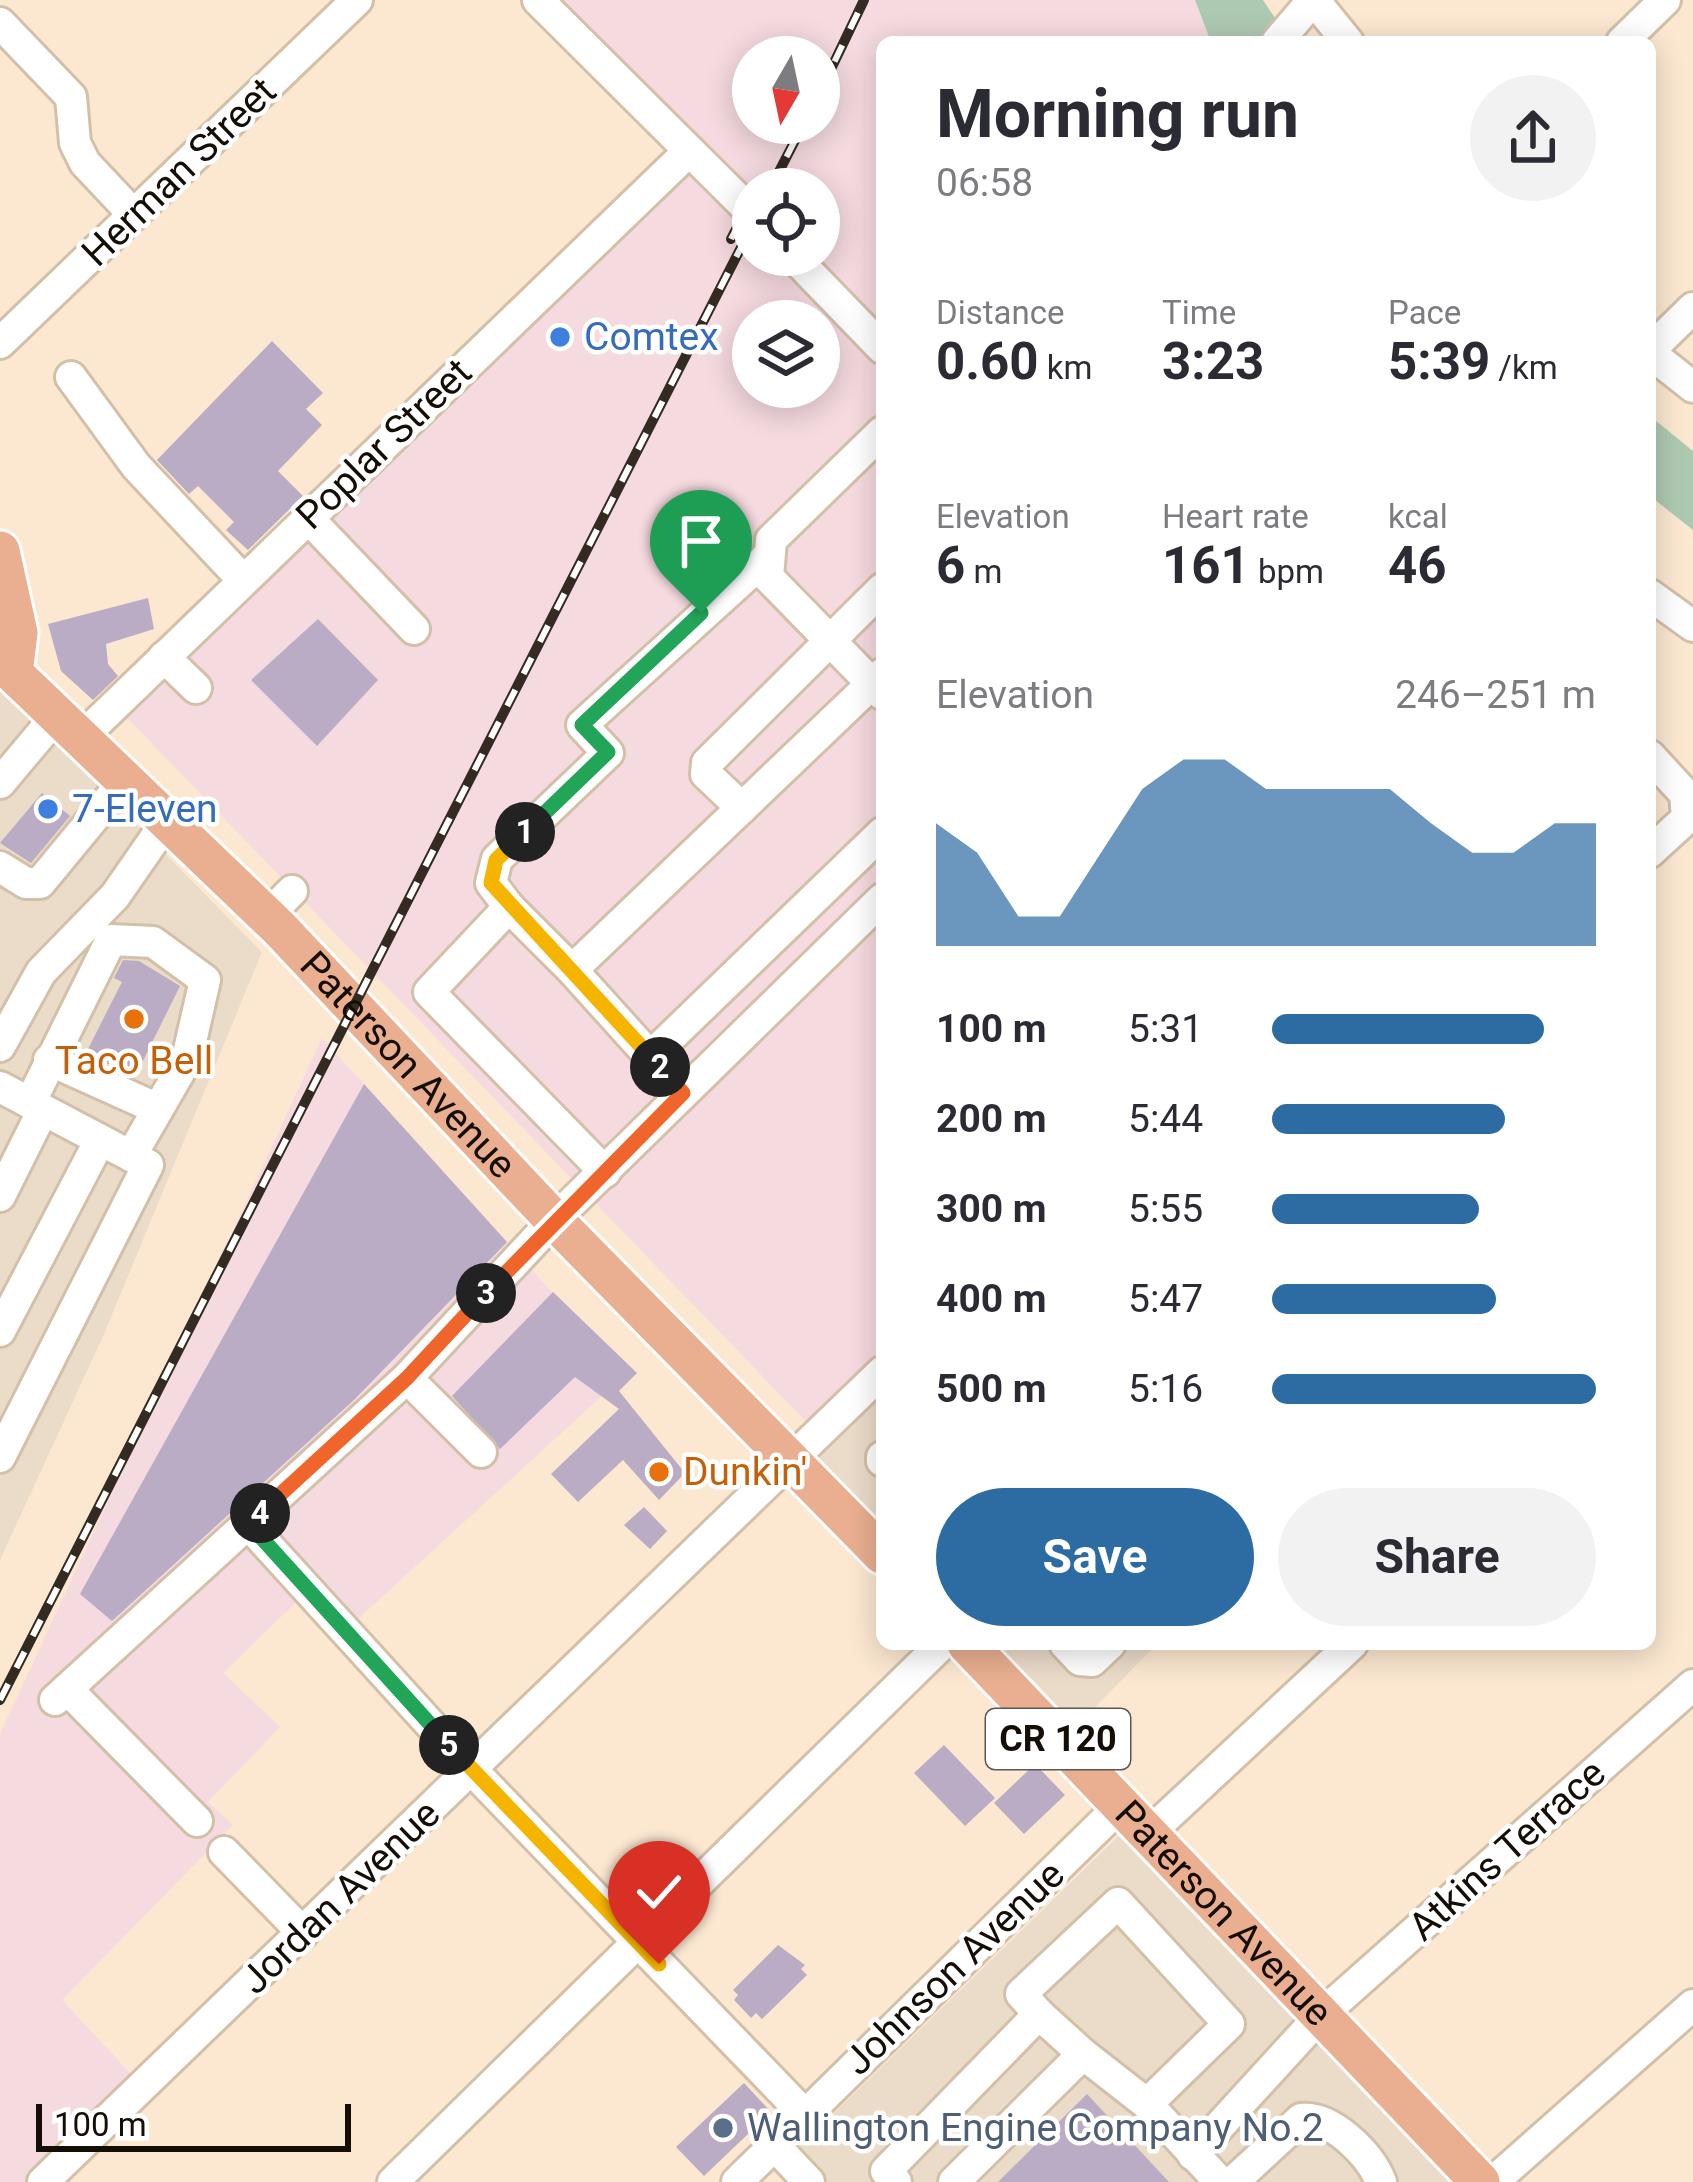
<!DOCTYPE html>
<meta charset="utf-8">
<style>
:root{--surface:#fff;--page:#f2f2f3;--text:#2b2b33;--muted:#7c7c81;--accent:#2d6ca3}
body{margin:0;font-family:Roboto,sans-serif;background:var(--page);color:var(--text);height:100vh;display:flex;flex-direction:column;font-size:45px;white-space:nowrap}
*{box-sizing:border-box;margin:0}
p{font-size:39px;color:var(--muted)}
.icon{flex:none;width:66px;height:66px;fill:none;stroke:currentColor;stroke-width:2;stroke-linecap:round;stroke-linejoin:round}
.map{position:relative;flex:1;overflow:hidden}
.details{position:absolute;left:876px;top:36px;width:780px;height:1614px;display:flex;flex-direction:column;background:var(--surface);border-radius:18px;box-shadow:0 6px 30px #0003}
.details>*{flex:none}
.needle{width:78px;rotate:189deg}
.fabs{position:absolute;left:732px;top:36px;display:grid;gap:24px}
.fabs a{display:grid;place-items:center;width:108px;height:108px;border-radius:50%;background:var(--surface);box-shadow:0 6px 30px #0003;font-size:60px}
.scale{position:absolute;left:36px;bottom:30px;width:315px;box-sizing:border-box;padding-left:12px;border:6px solid #140e06;border-top:0;font-size:33px;line-height:42px;white-space:nowrap;color:#140e06;-webkit-text-stroke:9px #fff;paint-order:stroke}
.pin{position:absolute;display:grid;place-items:center;width:102px;height:102px;color:#fff;margin:-123px -51px;border-radius:50% 50% 50% 0;rotate:-45deg;box-shadow:0 0 12px #0007}
.pin .icon{rotate:45deg}
.km{position:absolute;width:60px;height:60px;margin:-30px;border-radius:50%;background:#222;color:#fff;font-size:33px;line-height:60px;text-align:center}
.round{display:grid;place-items:center;flex:none;width:126px;height:126px;border-radius:63px;background:var(--page)}
.headline{display:flex;align-items:center;justify-content:space-between;height:204px;padding:0 60px}
h1{font-size:66px;font-weight:700;line-height:90px}
.metrics{display:grid;grid-template-columns:repeat(3,1fr);gap:18px;height:204px;padding:12px 60px}
.metrics div{display:grid;align-content:center}
.metrics b{font-size:51px;font-weight:700}
.metrics small{font-size:33px;font-weight:400}
.metrics p{font-size:33px}
.chart{height:336px;padding:24px 60px}
.chart p{display:flex;justify-content:space-between}
.chart svg{width:100%;height:216px;margin-top:12px;fill:var(--accent);opacity:.7}
.primary-button{display:flex;gap:24px;margin-top:auto;padding:24px 60px}
.primary-button a{flex:1;height:138px;border-radius:72px;background:var(--accent);color:#fff;font-size:48px;font-weight:700;line-height:138px;text-align:center}
.primary-button a+a{background:var(--page);color:var(--text)}
ul{padding:0 60px;list-style:none;font-size:39px}
li{display:grid;grid-template-columns:192px 144px 1fr;align-items:center;height:90px}
li i{height:30px;border-radius:15px;background:var(--accent)}
.map>svg:first-child{display:block}
</style>
<div class="map">
<svg width="1693" height="2182" viewBox="0 0 1693 2182">
<rect width="100%" height="100%" fill="#fce8d1"/>
<g fill="#ebdbc9">
<path d="M0,687L262,952L104,1334L0,1560Z"/>
<path d="M882,1378V1554L792,1460Z"/>
<path d="M967,1644H1157L1061,1742Z"/>
<path d="M1135,1820L1480,2182H809L787,2159Z"/>
</g>
<g fill="#f5dadf" fill-rule="evenodd">
<path d="M533,0H1195L1211,42H882V1367L816,1432L112,702L679,144ZM753,57H819V123H753ZM753,189H819V255H753ZM753,321H819V387H753Z"/>
<path d="M322,1038L626,1374L347,1629L309,1590L223,1673L280,1727L208,1802L233,1825L62,2000L144,2088L50,2182H0V1734Z"/>
</g>
<g fill="#aec9b2">
<path d="M1195,0H1263L1291,42H1211Z"/>
<path d="M1650,416L1693,451V530L1650,496Z"/>
</g>
<g fill="#b9acc4">
<path d="M272,341L323,393L306,409L322,425L278,471L303,496L248,550L226,530L234,522L198,486L189,494L157,460Z"/>
<path d="M148,598L154,629L106,644L108,664L118,676L93,700L61,671L48,624Z"/>
<path d="M318,619L378,680L317,746L251,680Z"/>
<path d="M42,793L70,816L31,863L0,843Z"/>
<path d="M123,960L139,961L180,986L135,1077L86,1053L122,982L114,978Z"/>
<path d="M364,1084L507,1242L355,1399L112,1621L80,1594Z"/>
<path d="M553,1292L637,1373L619,1391L685,1473L659,1500L623,1460L578,1502L551,1474L619,1409L575,1377L500,1449L452,1396Z"/>
<path d="M644,1507L667,1531L650,1549L624,1525Z"/>
<path d="M944,1745L995,1798L965,1826L914,1773Z"/>
<path d="M1035,1764L1065,1795L1024,1834L994,1803Z"/>
<path d="M778,1945L805,1965L801,1969L807,1975L762,2019L756,2013L751,2018L734,2000L738,1995L733,1990Z"/>
<path d="M744,2083L771,2112L704,2176L676,2147Z"/>
<path d="M1087,2094L1169,2182H998Z"/>
</g>
<g fill="none" stroke-linecap="round" stroke-linejoin="round">
<g stroke="#d3c0a9" stroke-width="36">
<g id="minor">
<path d="M538,0L753,214"/>
<path d="M1314,0L1348,42"/>
<path d="M0,23L71,97L75,143L85,163L134,215"/>
<path d="M1277,42L1313,0"/>
<path d="M1622,42L1665,0"/>
<path d="M792,255L882,348"/>
<path d="M0,343L357,0"/>
<path d="M1650,350L1693,308"/>
<path d="M1650,353L1693,387"/>
<path d="M71,377L136,466L243,580"/>
<path d="M882,432L771,540L768,577L882,694"/>
<path d="M308,518L414,629"/>
<path d="M1650,595L1693,626"/>
<path d="M164,657L196,688"/>
<path d="M82,737L688,152"/>
<path d="M1650,756L1685,794L1687,818L1650,852"/>
<path d="M0,783L58,714"/>
<path d="M742,808L706,774L707,763L882,589"/>
<path d="M0,867L26,883H40L125,780"/>
<path d="M509,907L572,970"/>
<path d="M266,917L292,891"/>
<path d="M0,1046L41,972L115,896L167,821"/>
<path d="M650,1057L882,833"/>
<path d="M49,1060L158,1109"/>
<path d="M0,1087L148,1165L0,1457"/>
<path d="M683,1093L572,970L882,674"/>
<path d="M30,1103L111,940L153,942L205,980L187,1059L131,1156"/>
<path d="M605,1172L429,992L509,907L491,883L497,859L608,753L582,725L765,559"/>
<path d="M0,1196L43,1110"/>
<path d="M0,1331L100,1140"/>
<path d="M407,1378L481,1452"/>
<path d="M882,1457V1461"/>
<path d="M248,1524L472,1770L805,2115"/>
<path d="M1065,1644L1080,1660L1092,1661L1110,1644"/>
<path d="M67,1689L197,1821"/>
<path d="M55,1700L407,1378L554,1220L882,899"/>
<path d="M1148,1834L1352,1644"/>
<path d="M224,1852L303,1933"/>
<path d="M1083,2054L1147,2104"/>
<path d="M775,2146L809,2182"/>
<path d="M1193,2155L1321,2015L1693,1685"/>
<path d="M43,2182L882,1372"/>
<path d="M393,2182L942,1644"/>
<path d="M737,2182L1121,1805"/>
<path d="M896,2182L886,2171L1039,2014L1021,1994L1118,1903L1229,2024L1147,2104L1220,2182"/>
<path d="M954,2182L1083,2054L1039,2014"/>
<path d="M1233,2182L1301,2119C1332,2116 1370,2154 1381,2182"/>
<path d="M1493,2182L1693,2005"/>
</g>
</g>
<g stroke="#fff" stroke-width="45">
<g id="major">
<path id="s1" d="M0,551L18,633L13,673L280,929L554,1220L882,1554"/>
<path id="s2" d="M967,1644L1480,2182"/>
</g>
</g>
<use href="#minor" stroke="#fff" stroke-width="30"/>
<use href="#major" stroke="#e9af90" stroke-width="39"/>
<g stroke="#332b21" stroke-width="10">
<g id="rail">
<path d="M819,94L864,0"/>
<path d="M770,189L804,123"/>
<path d="M731,239L753,196"/>
<path d="M0,1700L753,224"/>
</g>
</g>
<use href="#rail" stroke="#fff" stroke-width="6" stroke-dasharray="18" stroke-linecap="butt"/>
</g>
<g fill="none" stroke-linecap="round" stroke-linejoin="round">
<g stroke="#fff" stroke-width="24">
<path id="split-1" d="M525,832L608,752L582,725L701,613"/>
</g>
<g stroke="#fff" stroke-width="24">
<path id="split-2" d="M525,832L496,860L491,883L660,1067"/>
</g>
<g stroke="#fff" stroke-width="24">
<path id="split-3" d="M486,1293L683,1093L660,1067"/>
</g>
<g stroke="#fff" stroke-width="24">
<path id="split-4" d="M260,1513L407,1378L486,1293"/>
</g>
<g stroke="#fff" stroke-width="24">
<path id="split-5" d="M260,1513L248,1523L449,1745"/>
</g>
<g stroke="#fff" stroke-width="24">
<path id="split-6" d="M449,1745L659,1964"/>
</g>
<use href="#split-1" stroke="#22a559" stroke-width="15"/>
<use href="#split-2" stroke="#f5b400" stroke-width="15"/>
<use href="#split-3" stroke="#f0652b" stroke-width="15"/>
<use href="#split-4" stroke="#f0652b" stroke-width="15"/>
<use href="#split-5" stroke="#22a559" stroke-width="15"/>
<use href="#split-6" stroke="#f5b400" stroke-width="15"/>
</g>
<g fill="#3f7fe0" stroke="#fff" stroke-width="4.5">
<circle cx="560" cy="337" r="12"/>
<circle cx="48" cy="809" r="12"/>
</g>
<g fill="#e8710a" stroke="#fff" stroke-width="4.5">
<circle cx="134" cy="1019" r="12"/>
<circle cx="659" cy="1472" r="12"/>
</g>
<circle fill="#5c6f8a" stroke="#fff" stroke-width="4.5" cx="723" cy="2128" r="12"/>
<g text-anchor="middle" dominant-baseline="central" stroke-width="9" stroke-linejoin="round" paint-order="stroke">
<rect fill="#fff" stroke="#5a5651" stroke-width="3" x="986" y="1709" width="144" height="60" rx="9"/>
<g font-size="36" font-weight="bold" fill="#140e06">
<text x="1058" y="1739">CR 120</text>
</g>
<g font-size="39" fill="#140e06" stroke="#fff">
<text transform="translate(179 172) rotate(-44)">Herman Street</text>
<text transform="translate(384 444) rotate(-44)">Poplar Street</text>
<text stroke="none"><textPath href="#s1" startOffset="681">Paterson Avenue</textPath></text>
<text transform="translate(1507 1850) rotate(-42)">Atkins Terrace</text>
<text transform="translate(340 1897) rotate(-44)">Jordan Avenue</text>
<text stroke="none"><textPath href="#s2" startOffset="372">Paterson Avenue</textPath></text>
<text transform="translate(954 1968) rotate(-44)">Johnson Avenue</text>
</g>
<g font-size="39" fill="#366cbe" stroke="#fff" text-anchor="start">
<text x="584" y="337">Comtex</text>
<text x="72" y="809">7-Eleven</text>
</g>
<g font-size="39" fill="#c56008" stroke="#fff">
<text x="134" y="1061">Taco Bell</text>
<text x="683" y="1472" text-anchor="start">Dunkin'</text>
</g>
<g font-size="39" fill="#4e5e75" stroke="#fff" text-anchor="start">
<text x="747" y="2128">Wallington Engine Company No.2</text>
</g>
</g>
</svg>
<div class="fabs">
<a><svg class="needle" viewBox="-14 -14 28 28"><path d="M0-13l5 13h-10z" fill="#e53935"/><path d="M0 13l5-13h-10z" fill="#7c7c81"/></svg></a>
<a><svg class="icon" aria-label="locate" viewBox="0 0 24 24"><circle cx="12" cy="12" r="6"/><path d="M12 2v4M12 18v4M2 12h4M18 12h4"/></svg></a>
<a><svg class="icon" aria-label="layers" viewBox="0 0 24 24"><path d="M12 4l9 5-9 5-9-5zM3 14l9 5 9-5"/></svg></a>
</div>
<div class="scale">100 m</div>
<div class="pin" style="left:701px;top:613px;background:#1e9e55"><svg class="icon" aria-label="arrive" viewBox="0 0 24 24"><path d="M6 21V4h12l-3 4 3 4H6"/></svg></div>
<div class="pin" style="left:659px;top:1964px;background:#d93025"><svg class="icon" aria-label="check" viewBox="0 0 24 24"><path d="M5 12l5 5 9-10"/></svg></div>
<b class="km" style="left:525px;top:832px">1</b>
<b class="km" style="left:660px;top:1067px">2</b>
<b class="km" style="left:486px;top:1293px">3</b>
<b class="km" style="left:260px;top:1513px">4</b>
<b class="km" style="left:449px;top:1745px">5</b>
<section class="details">
<div class="headline"><div><h1>Morning run</h1><p>06:58</p></div><a class="round"><svg class="icon" aria-label="share" viewBox="0 0 24 24"><path d="M12 15V3M7 8l5-5 5 5M5 13v7h14v-7"/></svg></a></div>
<div class="metrics">
<div><p>Distance</p><b>0.60<small> km</small></b></div>
<div><p>Time</p><b>3:23</b></div>
<div><p>Pace</p><b>5:39<small> /km</small></b></div>
</div>
<div class="metrics">
<div><p>Elevation</p><b>6<small> m</small></b></div>
<div><p>Heart rate</p><b>161<small> bpm</small></b></div>
<div><p>kcal</p><b>46</b></div>
</div>
<div class="chart"><p><span>Elevation</span>246–251 m</p>
<svg viewBox="0 0 160 44" preserveAspectRatio="none"><path d="M0 44V19L10 25L20 38L30 38L40 25L50 12L60 6L70 6L80 12L90 12L100 12L110 12L120 19L130 25L140 25L150 19L160 19V44z"/></svg>
</div>
<ul>
<li><b>100 m</b>5:31<i style="width:84%"></i></li>
<li><b>200 m</b>5:44<i style="width:72%"></i></li>
<li><b>300 m</b>5:55<i style="width:64%"></i></li>
<li><b>400 m</b>5:47<i style="width:69%"></i></li>
<li><b>500 m</b>5:16<i style="width:100%"></i></li>
</ul>
<div class="primary-button"><a>Save</a><a>Share</a></div>
</section>
</div>
